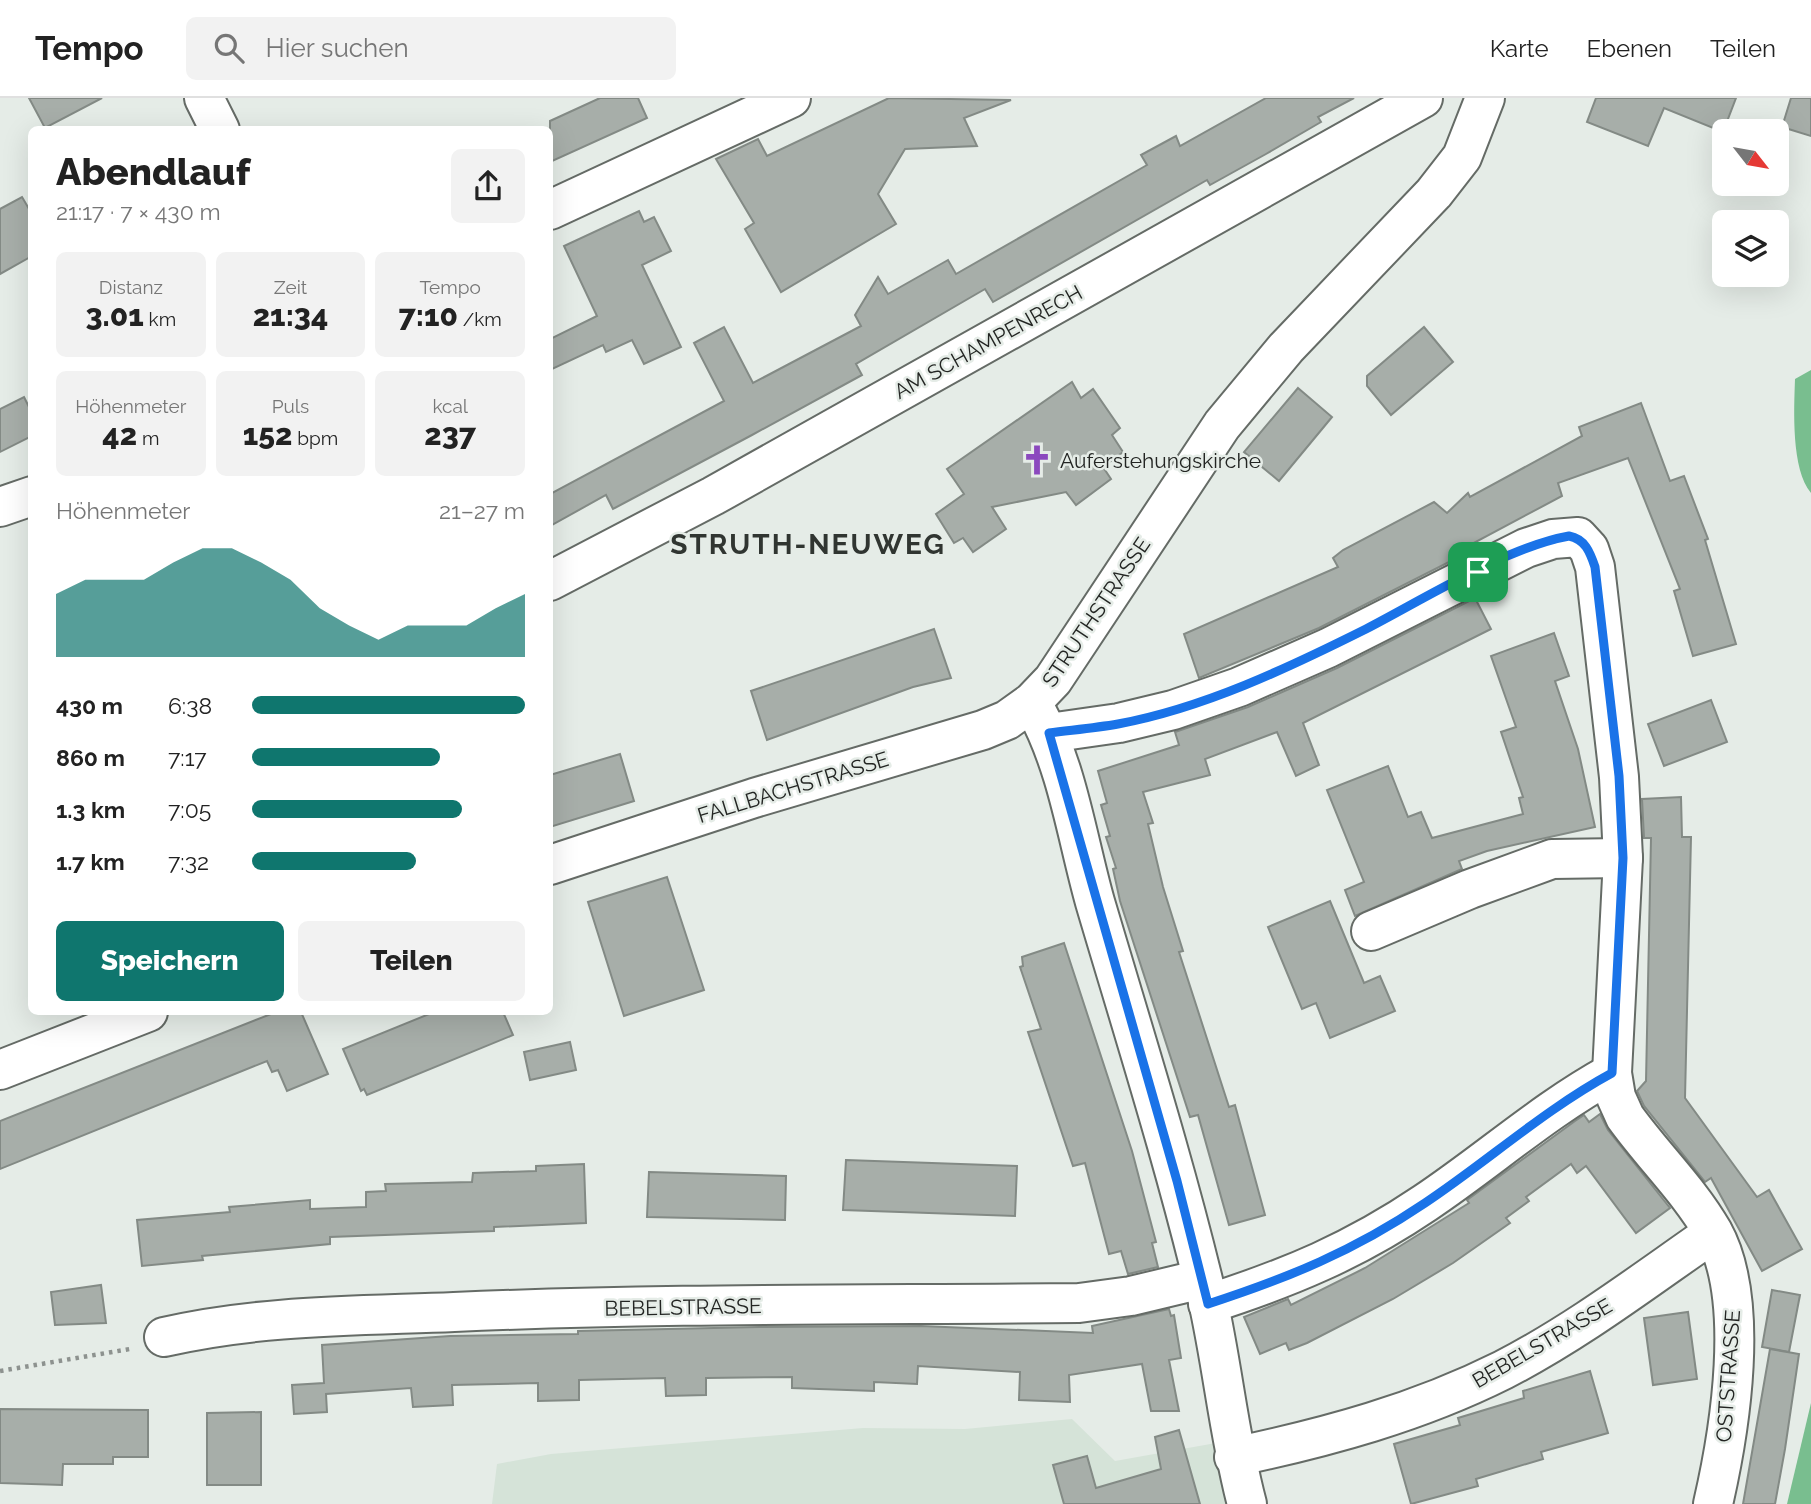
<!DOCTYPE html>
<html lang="de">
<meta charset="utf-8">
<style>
:root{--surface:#fff;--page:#f2f2f2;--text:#222;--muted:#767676;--line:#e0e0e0;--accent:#0f766e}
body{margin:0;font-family:Raleway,sans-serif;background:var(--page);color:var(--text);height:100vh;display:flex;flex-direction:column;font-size:26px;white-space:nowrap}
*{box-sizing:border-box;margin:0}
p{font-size:23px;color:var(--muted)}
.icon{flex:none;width:38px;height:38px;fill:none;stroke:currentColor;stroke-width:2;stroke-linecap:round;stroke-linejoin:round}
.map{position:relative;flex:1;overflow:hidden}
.sheet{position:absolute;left:28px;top:28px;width:525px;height:889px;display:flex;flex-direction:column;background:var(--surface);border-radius:10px;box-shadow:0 7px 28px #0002}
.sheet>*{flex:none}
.needle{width:46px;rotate:121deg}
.controls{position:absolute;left:1712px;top:21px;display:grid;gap:14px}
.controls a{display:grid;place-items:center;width:77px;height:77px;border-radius:10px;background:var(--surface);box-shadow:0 7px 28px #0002;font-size:35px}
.pin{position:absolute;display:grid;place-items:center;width:60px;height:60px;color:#fff;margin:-30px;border-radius:14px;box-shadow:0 4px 10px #0006}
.round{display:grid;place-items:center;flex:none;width:74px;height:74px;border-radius:10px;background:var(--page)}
.summary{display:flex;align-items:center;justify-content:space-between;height:119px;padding:0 28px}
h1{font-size:38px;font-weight:800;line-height:52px}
.figures{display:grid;grid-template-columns:repeat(3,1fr);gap:10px;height:119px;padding:7px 28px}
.figures div{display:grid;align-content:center;border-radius:10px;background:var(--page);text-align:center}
.figures b{font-size:30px;font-weight:800}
.figures small{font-size:19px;font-weight:400}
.figures p{font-size:19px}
.chart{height:196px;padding:14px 28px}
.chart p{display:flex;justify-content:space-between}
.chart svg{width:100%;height:126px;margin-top:7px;fill:var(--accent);opacity:.7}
.button{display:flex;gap:14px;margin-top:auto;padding:14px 28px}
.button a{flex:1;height:80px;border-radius:10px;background:var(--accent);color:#fff;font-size:28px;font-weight:800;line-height:80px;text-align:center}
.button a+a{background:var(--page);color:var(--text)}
ul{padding:0 28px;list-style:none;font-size:23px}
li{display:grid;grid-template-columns:112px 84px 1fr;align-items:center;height:52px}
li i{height:18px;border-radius:9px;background:var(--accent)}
header{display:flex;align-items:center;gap:42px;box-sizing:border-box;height:98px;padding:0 35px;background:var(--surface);border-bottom:2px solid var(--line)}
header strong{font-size:33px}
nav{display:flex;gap:38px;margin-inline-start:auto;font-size:24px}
.search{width:490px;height:63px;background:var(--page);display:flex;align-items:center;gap:18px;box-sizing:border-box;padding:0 24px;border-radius:10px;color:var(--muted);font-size:26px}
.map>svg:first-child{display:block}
</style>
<header>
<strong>Tempo</strong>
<div class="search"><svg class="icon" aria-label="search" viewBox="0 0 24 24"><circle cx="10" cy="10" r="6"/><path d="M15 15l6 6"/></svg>Hier suchen</div>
<nav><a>Karte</a><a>Ebenen</a><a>Teilen</a></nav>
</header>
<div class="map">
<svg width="1811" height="1406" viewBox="0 0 1811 1406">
<rect width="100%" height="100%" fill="#e5ece7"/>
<path fill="#d5e3d8" d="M1072,1321L1115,1363L1216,1345L1231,1406H492L497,1366L551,1356L863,1330L965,1331Z"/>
<g fill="#79be8f">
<path d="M1811,272V395C1791,371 1794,312 1795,281Z"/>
<path d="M1811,1305V1406H1787Z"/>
</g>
<g fill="#a7aea9" stroke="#838a85" stroke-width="2">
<path d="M29,0H102L45,30Z"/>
<path d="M600,0H638L647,20L550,64V23Z"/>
<path d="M889,0L1011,2L964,20L977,48L905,51L878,96L896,126L781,194L745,131L754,125L716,61L758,41L767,58Z"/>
<path d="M1266,0H1354L1318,19L1321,24L1266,56L1210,87L1207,82L993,204L985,191L856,266L862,277L752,337L613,411L606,397L550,428V396L724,303L694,245L724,229L753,285L861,228L855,217L878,179L888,196L948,162L956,176L1147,67L1141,57L1176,38L1180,48Z"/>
<path d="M1596,0H1736L1723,34L1664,10L1648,48L1587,24Z"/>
<path d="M1791,0H1811V38L1782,29Z"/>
<path d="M22,99L32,116V158L0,176V111Z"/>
<path d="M639,113L644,124L654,119L671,153L642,167L681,249L644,266L632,242L606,254L603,247L550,272V241L597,218L564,148Z"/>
<path d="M1424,229L1453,264L1391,317L1367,288V278Z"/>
<path d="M1072,284L1081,300L1093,291L1120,330L1112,337L1123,354L1103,369L1111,381L1076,407L1066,394L992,409L1006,431L973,454L963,440L954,445L936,416L964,396L947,371Z"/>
<path d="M1298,290L1332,319L1279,383L1244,354Z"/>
<path d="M24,299L32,315V338L0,354V311Z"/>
<path d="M1641,305L1670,383L1684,378L1708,441L1705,442L1736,546L1693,558L1674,493L1680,491L1628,360L1558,385L1562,398L1453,456L1455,461L1319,530L1199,580L1184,536L1338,469L1333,460L1343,452L1434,404L1447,415L1468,395L1470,399L1582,338L1579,329Z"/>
<path d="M1475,500L1491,531L1303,625L1319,667L1296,678L1277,634L1205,661L1210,677L1143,694L1153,725L1148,726L1163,789L1183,853L1179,854L1229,1009L1235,1007L1265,1117L1229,1127L1198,1017L1190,1019L1120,803L1113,771L1116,770L1106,739L1110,738L1101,707L1107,705L1098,673L1179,647L1175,634L1248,609L1337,570Z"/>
<path d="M934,531L951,580L913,589L767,642L751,593Z"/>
<path d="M1554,535L1569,578L1555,583L1578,651L1595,729L1487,753L1459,763L1462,771L1355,818L1345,792L1364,784L1327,692L1388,668L1408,719L1421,714L1432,740L1523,716L1519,700L1523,699L1501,634L1516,629L1491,558Z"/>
<path d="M1711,602L1727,644L1664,668L1648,626Z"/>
<path d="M620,656L634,703L550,729V677Z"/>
<path d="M1681,699L1682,739H1691L1685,1000L1757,1099L1769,1092L1802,1151L1762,1173L1711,1080L1705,1084L1644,1008L1637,993L1646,983L1651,740H1644L1642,701Z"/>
<path d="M667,779L704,892L624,918L588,804Z"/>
<path d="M1330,803L1364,885L1380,878L1395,913L1330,940L1316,905L1302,911L1268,829Z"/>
<path d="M1064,845L1132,1053L1156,1144L1152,1145L1158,1169L1128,1176L1121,1153L1109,1156L1085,1065L1073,1068L1028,934L1041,931L1020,869L1023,868L1022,859Z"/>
<path d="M276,914H301L328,976L287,993L278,972L272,974L267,963L0,1071V1023Z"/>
<path d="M434,914H503L513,937L367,997L364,991L361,993L343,951Z"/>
<path d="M570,944L576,972L530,982L524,954Z"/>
<path d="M1600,1016L1608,1032L1670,1110L1636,1135L1586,1068L1577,1075L1571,1066L1526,1099L1529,1103L1506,1120L1510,1125L1453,1165L1393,1201L1307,1245L1289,1252L1286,1245L1260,1256L1244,1219L1288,1201L1291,1207L1365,1170L1469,1105L1467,1102L1575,1023L1584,1017L1589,1024Z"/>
<path d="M846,1062L1017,1068L1015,1118L843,1112Z"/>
<path d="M584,1066L586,1125L494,1129V1133L330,1139V1146L202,1158L203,1162L142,1168L137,1122L230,1114L229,1109L310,1102V1111L366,1109V1094L386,1093L385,1086L472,1084L473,1075L536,1073V1068Z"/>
<path d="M649,1074L786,1078L785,1122L647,1119Z"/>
<path d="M101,1187L106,1225L55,1227L51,1194Z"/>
<path d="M1772,1192L1800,1197L1789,1254L1762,1249Z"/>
<path d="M1169,1211L1171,1218L1174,1217L1181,1260L1169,1262L1179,1313H1151L1142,1266L1069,1277L1070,1304L1019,1302L1020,1274L918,1268L917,1286L874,1284V1293L792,1290V1279L706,1280V1297L666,1298L665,1280L579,1282V1302L538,1303V1285L452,1287L453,1307L413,1309L411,1290L326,1296L327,1314L294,1316L292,1287L324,1285L322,1247L450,1238L578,1236V1233L759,1229L921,1228L1093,1235L1092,1228Z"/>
<path d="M1688,1214L1697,1281L1653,1287L1644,1220Z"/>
<path d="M1770,1251L1799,1256L1785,1351L1775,1406H1743Z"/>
<path d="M1590,1273L1608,1335L1541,1354L1543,1361L1476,1381L1478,1388L1411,1406L1394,1346L1460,1327L1458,1320L1524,1300L1523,1293Z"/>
<path d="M0,1311L148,1312V1359H113V1366H63L62,1387L0,1385Z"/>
<path d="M261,1314V1387H207V1315Z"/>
<path d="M1179,1332L1200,1406H1064L1053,1367L1087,1358L1096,1390L1161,1371L1155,1339Z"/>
</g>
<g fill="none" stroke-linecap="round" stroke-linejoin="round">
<g stroke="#656b66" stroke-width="42">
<g id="minor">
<path d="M204,0L220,32"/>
<path d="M550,112L791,0"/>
<path d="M0,409L32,398"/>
<path d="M550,483L713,398L1423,0"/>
<path d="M1036,612C1068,671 1077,740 1095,804C1134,936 1176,1068 1208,1203C1223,1270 1229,1339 1247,1406"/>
<path d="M1049,635L1119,625L1173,612L1239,589L1328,550L1526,450L1553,441L1578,439L1589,451L1595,469L1619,679L1623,760L1612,975L1616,999L1625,1019C1653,1058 1689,1092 1713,1134C1751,1202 1730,1332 1713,1406"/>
<path d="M550,767L754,700L983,632L1007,622L1032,604L1053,582L1222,327L1286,250L1434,95L1462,59L1485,0"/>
<path d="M1371,833L1470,791L1552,761L1623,760"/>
<path d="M0,972L148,914"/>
<path d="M1208,1206C1289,1180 1354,1153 1425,1105C1488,1063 1544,1012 1612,975"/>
<path d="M164,1239C259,1217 356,1218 454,1214C662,1205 870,1207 1079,1205L1131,1198L1202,1181"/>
<path d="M1234,1359C1328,1339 1417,1315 1503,1272C1577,1234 1645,1182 1713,1135"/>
</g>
</g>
<path stroke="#8d928f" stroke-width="4.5" stroke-dasharray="3.5 5" stroke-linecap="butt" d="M0,1273L130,1251"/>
<use href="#minor" stroke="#fff" stroke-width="38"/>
</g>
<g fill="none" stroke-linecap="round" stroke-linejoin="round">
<g stroke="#fff" stroke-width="14">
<path id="route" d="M1569,438C1585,441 1590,454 1595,469L1619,678L1623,760L1612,975C1544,1012 1488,1063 1425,1105C1354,1153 1288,1180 1208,1206L1177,1083L1049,635C1072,632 1095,630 1118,626C1204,610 1288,570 1366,531C1424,501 1507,449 1569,438Z"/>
</g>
<use href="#route" stroke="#1a73e8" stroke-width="9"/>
</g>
<defs>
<g id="church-bare" transform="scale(2.415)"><path d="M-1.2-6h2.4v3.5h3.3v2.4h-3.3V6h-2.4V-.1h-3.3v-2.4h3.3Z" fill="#8b49be" stroke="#e5ece7" stroke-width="2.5" paint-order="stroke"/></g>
</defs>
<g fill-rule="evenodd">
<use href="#church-bare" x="1037" y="362"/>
</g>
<g text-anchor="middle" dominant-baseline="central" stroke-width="5" stroke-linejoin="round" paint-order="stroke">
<g font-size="21" fill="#232523" stroke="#e5ece7">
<text transform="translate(988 244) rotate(-29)">AM SCHAMPENRECH</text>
<text transform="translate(1096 514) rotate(-56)">STRUTHSTRASSE</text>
<text transform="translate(793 689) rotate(-17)">FALLBACHSTRASSE</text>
<text transform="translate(683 1209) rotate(-1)">BEBELSTRASSE</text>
<text transform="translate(1542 1245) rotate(-30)">BEBELSTRASSE</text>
<text transform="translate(1728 1278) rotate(-86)">OSTSTRASSE</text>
</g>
<g font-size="21" fill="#232523" stroke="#e5ece7" text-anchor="start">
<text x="1060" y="362">Auferstehungskirche</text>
</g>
<g font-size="28" font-weight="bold" letter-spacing="2" fill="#303531" stroke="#e5ece7">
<text x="808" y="446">STRUTH-NEUWEG</text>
</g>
</g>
</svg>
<div class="controls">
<a><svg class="needle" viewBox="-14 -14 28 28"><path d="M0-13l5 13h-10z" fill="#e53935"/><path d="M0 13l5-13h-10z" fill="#767676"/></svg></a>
<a><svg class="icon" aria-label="layers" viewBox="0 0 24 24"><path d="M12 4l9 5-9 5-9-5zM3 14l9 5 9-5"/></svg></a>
</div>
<div class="pin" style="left:1478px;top:474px;background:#1e9e55"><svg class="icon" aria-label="arrive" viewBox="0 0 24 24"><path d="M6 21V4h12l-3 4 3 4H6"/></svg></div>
<section class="sheet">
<div class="summary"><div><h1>Abendlauf</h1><p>21:17 · 7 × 430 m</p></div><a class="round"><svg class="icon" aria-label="share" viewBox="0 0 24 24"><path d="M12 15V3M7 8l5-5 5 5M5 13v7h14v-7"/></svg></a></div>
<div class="figures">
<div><p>Distanz</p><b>3.01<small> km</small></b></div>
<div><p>Zeit</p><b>21:34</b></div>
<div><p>Tempo</p><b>7:10<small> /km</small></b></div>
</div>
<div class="figures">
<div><p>Höhenmeter</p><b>42<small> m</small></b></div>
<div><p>Puls</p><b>152<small> bpm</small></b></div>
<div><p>kcal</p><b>237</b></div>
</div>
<div class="chart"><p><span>Höhenmeter</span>21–27 m</p>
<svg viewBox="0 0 160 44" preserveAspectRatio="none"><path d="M0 44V22L10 17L20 17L30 17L40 11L50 6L60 6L70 11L80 17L90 27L100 33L110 38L120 33L130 33L140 33L150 27L160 22V44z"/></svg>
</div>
<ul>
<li><b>430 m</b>6:38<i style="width:100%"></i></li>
<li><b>860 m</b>7:17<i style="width:69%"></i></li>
<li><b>1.3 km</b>7:05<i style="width:77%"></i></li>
<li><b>1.7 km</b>7:32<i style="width:60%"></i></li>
</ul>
<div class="button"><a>Speichern</a><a>Teilen</a></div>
</section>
</div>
